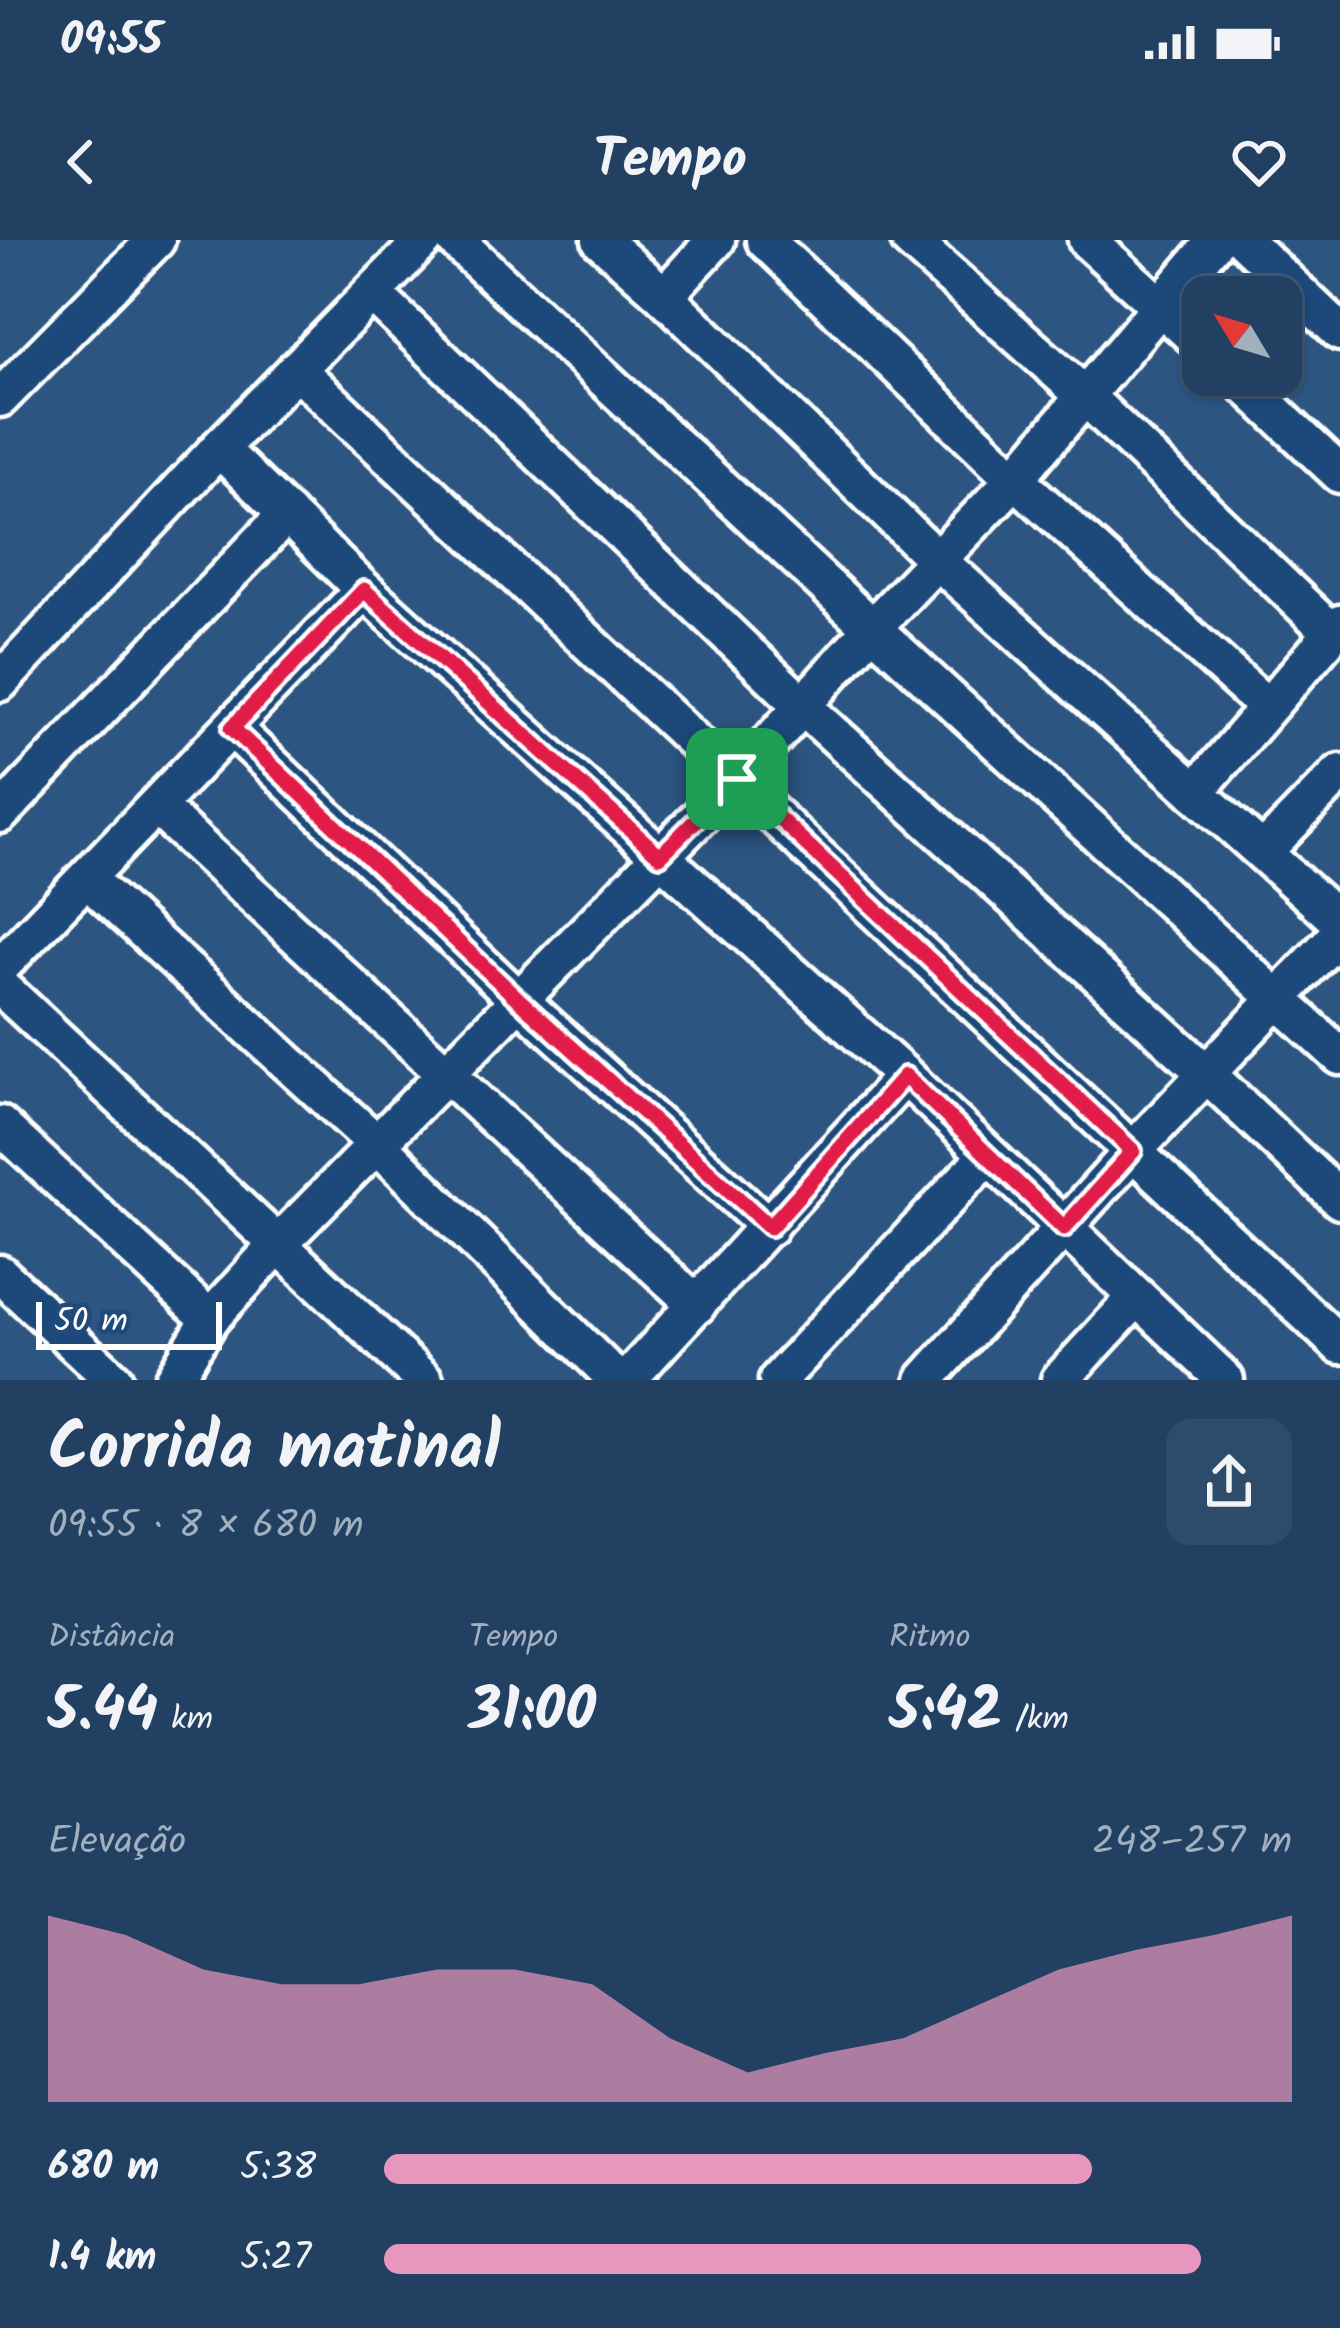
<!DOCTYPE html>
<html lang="pt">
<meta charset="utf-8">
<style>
:root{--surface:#214062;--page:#2d4b6b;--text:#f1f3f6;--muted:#a2afbe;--line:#3e5977;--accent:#e797bd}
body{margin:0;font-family:Kalam,sans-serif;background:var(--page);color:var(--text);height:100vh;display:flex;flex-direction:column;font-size:45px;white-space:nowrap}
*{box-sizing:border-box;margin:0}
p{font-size:39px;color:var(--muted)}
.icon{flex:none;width:66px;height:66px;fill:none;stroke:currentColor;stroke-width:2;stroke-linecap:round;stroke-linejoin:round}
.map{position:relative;height:1140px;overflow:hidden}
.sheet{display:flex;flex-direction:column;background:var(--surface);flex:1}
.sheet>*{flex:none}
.needle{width:78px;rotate:308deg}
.fabs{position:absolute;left:1182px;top:36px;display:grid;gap:24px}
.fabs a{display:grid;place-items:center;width:120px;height:120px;border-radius:24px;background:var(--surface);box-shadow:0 3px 9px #0004,0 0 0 3px var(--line);font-size:60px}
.scale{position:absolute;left:36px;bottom:30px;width:186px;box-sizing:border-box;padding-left:12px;border:6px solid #fff;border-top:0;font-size:33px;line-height:42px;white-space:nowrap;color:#fff;-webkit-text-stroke:9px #1f4a7a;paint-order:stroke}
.pin{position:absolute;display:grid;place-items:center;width:102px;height:102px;color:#fff;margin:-51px;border-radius:24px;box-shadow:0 6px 18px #0006}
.round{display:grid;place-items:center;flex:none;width:126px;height:126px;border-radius:24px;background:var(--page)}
.head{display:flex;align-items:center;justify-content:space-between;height:204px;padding:0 48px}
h1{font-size:66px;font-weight:700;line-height:90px}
.metrics{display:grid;grid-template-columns:repeat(3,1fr);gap:18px;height:204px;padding:12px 48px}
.metrics div{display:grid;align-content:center}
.metrics b{font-size:60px;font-weight:700}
.metrics small{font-size:33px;font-weight:400}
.metrics p{font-size:33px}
.chart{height:336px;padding:24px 48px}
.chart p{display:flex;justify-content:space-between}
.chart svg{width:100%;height:216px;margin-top:12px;fill:var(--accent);opacity:.7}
ul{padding:0 48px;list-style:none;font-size:39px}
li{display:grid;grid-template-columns:192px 144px 1fr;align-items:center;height:90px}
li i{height:30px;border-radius:15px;background:var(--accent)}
.status{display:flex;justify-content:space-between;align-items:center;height:84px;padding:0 60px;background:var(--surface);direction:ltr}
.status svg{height:33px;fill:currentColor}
header{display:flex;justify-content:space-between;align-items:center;height:156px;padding:0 48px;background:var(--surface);font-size:54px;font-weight:700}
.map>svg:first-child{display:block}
</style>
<div class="status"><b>09:55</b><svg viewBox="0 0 49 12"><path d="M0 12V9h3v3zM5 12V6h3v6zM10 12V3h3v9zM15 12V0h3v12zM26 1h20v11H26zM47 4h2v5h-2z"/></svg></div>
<header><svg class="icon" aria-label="back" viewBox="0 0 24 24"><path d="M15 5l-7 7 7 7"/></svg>Tempo<svg class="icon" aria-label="heart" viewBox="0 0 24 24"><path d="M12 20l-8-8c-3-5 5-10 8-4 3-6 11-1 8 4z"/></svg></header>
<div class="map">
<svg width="1340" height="1140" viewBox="0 0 1340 1140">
<rect width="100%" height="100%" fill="#2c5582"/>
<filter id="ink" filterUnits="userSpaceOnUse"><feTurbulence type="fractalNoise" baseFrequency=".00833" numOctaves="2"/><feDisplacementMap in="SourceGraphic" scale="24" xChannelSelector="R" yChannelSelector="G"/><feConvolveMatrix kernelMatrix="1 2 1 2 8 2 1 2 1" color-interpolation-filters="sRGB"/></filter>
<g filter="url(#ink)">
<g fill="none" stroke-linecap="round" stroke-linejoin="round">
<g stroke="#fff" stroke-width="45">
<g id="minor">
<path d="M455,0L872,388L1340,816"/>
<path d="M601,0L664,56L937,320L1340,682"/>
<path d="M765,0L1015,239L1267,467"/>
<path d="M910,0L1086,157L1331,392"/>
<path d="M1087,0L1203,105"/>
<path d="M1243,0L1340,92"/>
<path d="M372,53L804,467L1208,835L1340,960"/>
<path d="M664,56L716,0"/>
<path d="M296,129L1340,1105"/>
<path d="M1235,135L1340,234"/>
<path d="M0,158L156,0"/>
<path d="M219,208L364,350L905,836L1225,1140"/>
<path d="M0,442L219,208L424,0"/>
<path d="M232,488L519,760L769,987"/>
<path d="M1195,552L1340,384"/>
<path d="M156,566L697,1065"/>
<path d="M0,574L287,274"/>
<path d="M1263,612L1340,533"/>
<path d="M87,639L377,904L617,1140"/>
<path d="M0,727L364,350"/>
<path d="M0,746L424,1140"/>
<path d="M0,885L210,1079"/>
<path d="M0,1034L114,1140"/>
<path d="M173,1140L210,1079L279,1003L737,539L872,388L1015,239L1216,0"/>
<path d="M627,1140L905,836"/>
<path d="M778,1140L987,916"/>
<path d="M925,1140L1133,911L1340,693"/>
<path d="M1060,1140L1137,1057"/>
</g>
</g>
<use href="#minor" stroke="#1f4a7a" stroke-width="36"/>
</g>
</g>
<g fill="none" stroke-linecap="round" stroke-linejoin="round" filter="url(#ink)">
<g stroke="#fff" stroke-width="24">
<path id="route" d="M364,350L660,616L737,539L1133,911L1064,988L905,836L770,987L519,760L232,488Z"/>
</g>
<use href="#route" stroke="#e11d48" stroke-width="15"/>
</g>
</svg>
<div class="fabs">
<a><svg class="needle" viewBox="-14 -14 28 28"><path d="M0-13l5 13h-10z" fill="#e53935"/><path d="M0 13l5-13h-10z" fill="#a2afbe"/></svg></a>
</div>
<div class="scale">50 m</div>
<div class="pin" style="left:737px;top:539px;background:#1e9e55"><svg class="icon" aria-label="arrive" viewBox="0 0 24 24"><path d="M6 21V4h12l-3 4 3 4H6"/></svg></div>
</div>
<section class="sheet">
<div class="head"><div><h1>Corrida matinal</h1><p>09:55 · 8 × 680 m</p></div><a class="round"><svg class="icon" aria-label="share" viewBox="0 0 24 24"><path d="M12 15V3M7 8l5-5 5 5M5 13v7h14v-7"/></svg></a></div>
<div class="metrics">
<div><p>Distância</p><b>5.44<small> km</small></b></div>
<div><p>Tempo</p><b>31:00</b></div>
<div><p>Ritmo</p><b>5:42<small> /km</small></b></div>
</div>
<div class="chart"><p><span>Elevação</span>248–257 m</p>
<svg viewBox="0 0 160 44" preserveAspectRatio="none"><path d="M0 44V6L10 10L20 17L30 20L40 20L50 17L60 17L70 20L80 31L90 38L100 34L110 31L120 24L130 17L140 13L150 10L160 6V44z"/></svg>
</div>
<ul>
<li><b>680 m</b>5:38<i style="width:78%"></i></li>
<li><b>1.4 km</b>5:27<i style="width:90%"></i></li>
</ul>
</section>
